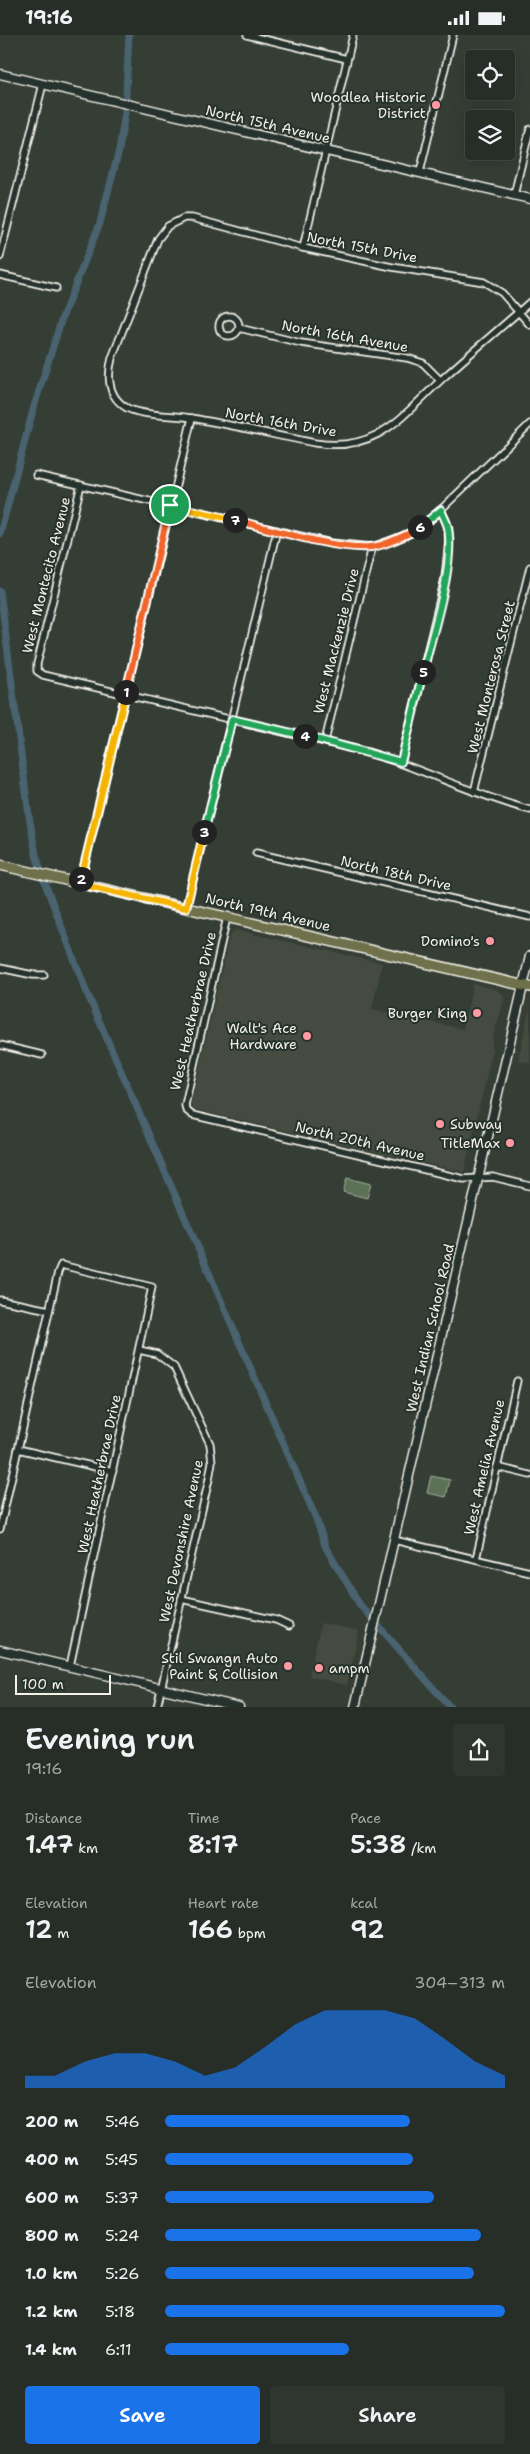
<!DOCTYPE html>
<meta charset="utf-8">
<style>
:root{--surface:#272e28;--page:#2f3630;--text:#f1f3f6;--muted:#a4a8a8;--line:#434a45;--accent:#1a73e8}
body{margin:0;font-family:"Shantell Sans",sans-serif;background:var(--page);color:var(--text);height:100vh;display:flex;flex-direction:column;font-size:19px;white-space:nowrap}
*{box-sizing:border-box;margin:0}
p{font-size:16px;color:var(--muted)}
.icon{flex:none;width:28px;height:28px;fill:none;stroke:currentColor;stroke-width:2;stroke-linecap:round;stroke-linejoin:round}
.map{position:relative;height:1672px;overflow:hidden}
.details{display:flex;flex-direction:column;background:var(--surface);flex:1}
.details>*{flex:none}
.tools{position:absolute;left:465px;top:15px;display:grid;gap:10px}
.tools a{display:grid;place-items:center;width:50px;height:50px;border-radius:5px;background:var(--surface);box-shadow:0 5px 20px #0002,0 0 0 1px var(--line);font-size:25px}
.scale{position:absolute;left:15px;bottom:12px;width:96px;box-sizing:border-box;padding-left:5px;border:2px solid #f4f1e8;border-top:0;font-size:14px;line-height:18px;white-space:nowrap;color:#f4f1e8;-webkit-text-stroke:4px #26332d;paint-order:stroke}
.pin{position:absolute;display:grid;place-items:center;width:42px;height:42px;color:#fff;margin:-21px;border:2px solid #fff;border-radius:50%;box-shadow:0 1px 5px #0007}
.km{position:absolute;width:25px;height:25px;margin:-12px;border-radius:50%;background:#222;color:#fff;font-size:14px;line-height:25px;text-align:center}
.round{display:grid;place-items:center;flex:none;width:52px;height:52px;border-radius:5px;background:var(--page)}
.head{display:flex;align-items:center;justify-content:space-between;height:85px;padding:0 25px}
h1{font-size:28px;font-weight:600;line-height:38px}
.metrics{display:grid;grid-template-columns:repeat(3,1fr);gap:8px;height:85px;padding:5px 25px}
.metrics div{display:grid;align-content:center}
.metrics b{font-size:25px;font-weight:600}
.metrics small{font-size:14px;font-weight:400}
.metrics p{font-size:14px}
.chart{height:140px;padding:10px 25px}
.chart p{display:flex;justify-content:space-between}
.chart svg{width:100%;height:90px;margin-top:5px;fill:var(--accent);opacity:.7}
.button{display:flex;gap:10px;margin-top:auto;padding:10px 25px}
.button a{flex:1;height:58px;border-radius:5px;background:var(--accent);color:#fff;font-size:20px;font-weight:600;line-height:58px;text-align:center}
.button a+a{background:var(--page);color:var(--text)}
ul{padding:0 25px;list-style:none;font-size:16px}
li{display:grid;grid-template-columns:80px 60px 1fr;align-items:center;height:38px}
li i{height:12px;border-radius:6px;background:var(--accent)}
.status{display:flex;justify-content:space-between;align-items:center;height:35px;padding:0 25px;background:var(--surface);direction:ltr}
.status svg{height:14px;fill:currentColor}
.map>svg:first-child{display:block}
</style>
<div class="status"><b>19:16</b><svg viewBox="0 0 49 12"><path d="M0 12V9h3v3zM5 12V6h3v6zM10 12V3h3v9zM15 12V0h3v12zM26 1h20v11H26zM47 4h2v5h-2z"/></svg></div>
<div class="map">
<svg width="530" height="1672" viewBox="0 0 530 1672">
<rect width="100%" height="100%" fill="#343e35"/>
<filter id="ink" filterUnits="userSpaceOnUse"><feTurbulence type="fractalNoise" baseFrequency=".02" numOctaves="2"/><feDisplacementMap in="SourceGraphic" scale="10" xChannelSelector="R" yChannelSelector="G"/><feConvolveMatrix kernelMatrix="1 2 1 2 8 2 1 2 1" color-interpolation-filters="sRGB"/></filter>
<g filter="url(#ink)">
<g fill="#454c3f">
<path d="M235,895L382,928L372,974L463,994L473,949L495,954L503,959L504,966L492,1004V1018L464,1137L193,1074L191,1069L230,900Z"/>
<path d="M530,972V1028L518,1025Z"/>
<path d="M321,1588L359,1596L347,1650L309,1641Z"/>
</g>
<g fill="#5b7155" stroke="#a8b19e">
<path d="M347,1143L371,1149L367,1163L343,1157Z"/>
<path d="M431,1441L450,1445L446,1462L427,1458Z"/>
</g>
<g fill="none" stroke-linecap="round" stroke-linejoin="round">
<g stroke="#4a646f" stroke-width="7">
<path d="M0,499L33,375L62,283L100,188L119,115L125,78L129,0"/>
<path d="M0,556L29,781L36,820L46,851L87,958L315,1481L326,1513L360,1570L450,1672"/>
</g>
<g stroke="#f4f1e8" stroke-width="9">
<g id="street">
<path d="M247,0L347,24"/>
<path d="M420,137L453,0"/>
<path d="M514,160L530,94"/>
<path d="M303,213L353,0"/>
<path d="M0,222L43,49"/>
<path d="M0,240L56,253"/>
<path d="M530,267L514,281C490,302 465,323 442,344C401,382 377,418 315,408C274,400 233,390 191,383C174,380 142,381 127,373C108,362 107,342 112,323L158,204L168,191L184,183H192L303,213L392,232L484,247L502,258L530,290"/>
<circle cx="229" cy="291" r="10"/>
<path d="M239,293L301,308L407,323L423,328L440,345"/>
<path d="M36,440L331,508L372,512L411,498L429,486L530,389"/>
<path d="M81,450L37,629V636L43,640L368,717C422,734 474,760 530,775"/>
<path d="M325,706L372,512"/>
<path d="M401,727L445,543L449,504L448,491L441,475"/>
<path d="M474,757L530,532"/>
<path d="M256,818L530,882"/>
<path d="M80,849L192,383"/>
<path d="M186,873L277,495"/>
<path d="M227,882L185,1070L186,1075L192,1080L464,1144L493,1142L530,1151"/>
<path d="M0,933L33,940H44"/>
<path d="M0,1010L42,1020"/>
<path d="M0,1265L49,1275"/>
<path d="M139,1315L157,1319L174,1332L210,1409L212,1427L209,1444L157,1672"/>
<path d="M18,1414L113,1436"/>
<path d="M497,1432L530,1440"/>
<path d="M0,1494L58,1237L61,1230L152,1252L70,1631"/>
<path d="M394,1505L530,1537"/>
<path d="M476,1524L517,1346"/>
<path d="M181,1564L276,1585L289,1591"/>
</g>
</g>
<g stroke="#f4f1e8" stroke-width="11">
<g id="secondary">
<path d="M0,39L530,164"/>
<path d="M0,1615L239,1672"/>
<path d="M355,1672L530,921"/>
</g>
</g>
<g stroke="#f4f1e8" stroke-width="12">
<path id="primary" d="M0,830L530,952"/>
</g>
<use href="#street" stroke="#26332d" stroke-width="5.5"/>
<use href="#secondary" stroke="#26332d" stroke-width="8"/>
<use href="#primary" stroke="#6e714b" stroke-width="9"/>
</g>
</g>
<g fill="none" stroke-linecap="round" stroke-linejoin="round" filter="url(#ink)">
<g stroke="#fff" stroke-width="10">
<path id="split-1" d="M126,657L170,470"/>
</g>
<g stroke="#fff" stroke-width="10">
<path id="split-2" d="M81,844L126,657"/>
</g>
<g stroke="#fff" stroke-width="10">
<path id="split-3" d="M81,844L80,849L186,873L204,797"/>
</g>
<g stroke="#fff" stroke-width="10">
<path id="split-4" d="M204,797L232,684L305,701"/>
</g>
<g stroke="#fff" stroke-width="10">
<path id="split-5" d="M305,701L401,727L423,637"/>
</g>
<g stroke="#fff" stroke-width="10">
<path id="split-6" d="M420,492L441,475C443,481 447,487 448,493C455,532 432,598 423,637"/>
</g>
<g stroke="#fff" stroke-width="10">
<path id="split-7" d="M235,485C271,494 336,515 371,512C384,511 409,499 420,492"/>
</g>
<g stroke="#fff" stroke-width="10">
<path id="split-8" d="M170,470L235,485"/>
</g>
<use href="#split-1" stroke="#f0652b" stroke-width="6"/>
<use href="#split-2" stroke="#f5b400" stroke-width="6"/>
<use href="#split-3" stroke="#f5b400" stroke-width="6"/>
<use href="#split-4" stroke="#22a559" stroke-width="6"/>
<use href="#split-5" stroke="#22a559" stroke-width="6"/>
<use href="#split-6" stroke="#22a559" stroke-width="6"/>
<use href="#split-7" stroke="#f0652b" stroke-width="6"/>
<use href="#split-8" stroke="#f5b400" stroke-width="6"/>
</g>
<g fill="#ff9aa2" stroke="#26332d" stroke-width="2">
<circle cx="436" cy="70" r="5"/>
<circle cx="490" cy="906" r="5"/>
<circle cx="477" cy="978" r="5"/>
<circle cx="307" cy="1001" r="5"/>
<circle cx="440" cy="1089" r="5"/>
<circle cx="510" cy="1108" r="5"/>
<circle cx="288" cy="1631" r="5"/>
<circle cx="319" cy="1633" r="5"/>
</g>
<g text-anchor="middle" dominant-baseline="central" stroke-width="4" stroke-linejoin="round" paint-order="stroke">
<g font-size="14" fill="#f4f1e8" stroke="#26332d" text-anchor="end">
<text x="426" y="62">Woodlea Historic<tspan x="426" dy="16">District</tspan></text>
<text x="480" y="906">Domino's</text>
<text x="467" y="978">Burger King</text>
<text x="297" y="993">Walt's Ace<tspan x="297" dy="16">Hardware</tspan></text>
<text x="450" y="1089" text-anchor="start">Subway</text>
<text x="500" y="1108">TitleMax</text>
<text x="278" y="1623">Stil Swangn Auto<tspan x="278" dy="16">Paint &amp; Collision</tspan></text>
<text x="329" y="1633" text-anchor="start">ampm</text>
</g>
<g font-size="14" fill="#f4f1e8" stroke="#26332d">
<text transform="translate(268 89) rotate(13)">North 15th Avenue</text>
<text transform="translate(362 212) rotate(11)">North 15th Drive</text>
<text transform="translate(345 301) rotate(10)">North 16th Avenue</text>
<text transform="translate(281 387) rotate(10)">North 16th Drive</text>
<text transform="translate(46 540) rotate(-76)">West Montecito Avenue</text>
<text transform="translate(336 606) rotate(-76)">West Mackenzie Drive</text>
<text transform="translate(491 642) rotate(-76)">West Monterosa Street</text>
<text transform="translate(396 838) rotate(13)">North 18th Drive</text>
<text transform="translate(268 877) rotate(13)">North 19th Avenue</text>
<text transform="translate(193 976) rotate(-77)">West Heatherbrae Drive</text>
<text transform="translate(360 1106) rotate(13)">North 20th Avenue</text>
<text transform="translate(430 1293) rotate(-77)">West Indian School Road</text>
<text transform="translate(484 1432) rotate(-77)">West Amelia Avenue</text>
<text transform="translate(99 1439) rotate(-78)">West Heatherbrae Drive</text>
<text transform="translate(181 1506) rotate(-78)">West Devonshire Avenue</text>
</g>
</g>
</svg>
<div class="tools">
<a><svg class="icon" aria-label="locate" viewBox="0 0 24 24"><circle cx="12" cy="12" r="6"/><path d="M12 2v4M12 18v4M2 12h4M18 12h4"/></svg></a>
<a><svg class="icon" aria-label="layers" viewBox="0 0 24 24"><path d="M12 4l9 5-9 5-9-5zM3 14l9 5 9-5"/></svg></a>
</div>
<div class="scale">100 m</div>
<div class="pin" style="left:170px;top:470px;background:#1e9e55"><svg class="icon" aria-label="arrive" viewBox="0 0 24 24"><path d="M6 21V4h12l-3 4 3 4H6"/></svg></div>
<b class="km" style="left:126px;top:657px">1</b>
<b class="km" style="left:81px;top:844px">2</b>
<b class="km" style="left:204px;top:797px">3</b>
<b class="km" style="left:305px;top:701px">4</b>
<b class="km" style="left:423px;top:637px">5</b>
<b class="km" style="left:420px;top:492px">6</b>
<b class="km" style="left:235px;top:485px">7</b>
</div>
<section class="details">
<div class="head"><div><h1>Evening run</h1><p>19:16</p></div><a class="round"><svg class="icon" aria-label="share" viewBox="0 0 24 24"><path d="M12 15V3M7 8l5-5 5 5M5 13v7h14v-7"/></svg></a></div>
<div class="metrics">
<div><p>Distance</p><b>1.47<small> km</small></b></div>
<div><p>Time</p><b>8:17</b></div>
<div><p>Pace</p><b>5:38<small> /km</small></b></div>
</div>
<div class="metrics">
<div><p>Elevation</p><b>12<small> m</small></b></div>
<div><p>Heart rate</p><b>166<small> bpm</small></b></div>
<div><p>kcal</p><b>92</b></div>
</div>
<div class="chart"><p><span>Elevation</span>304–313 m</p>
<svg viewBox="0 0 160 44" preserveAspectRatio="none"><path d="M0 44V38L10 38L20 31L30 27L40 27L50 31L60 38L70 34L80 24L90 13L100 6L110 6L120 6L130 10L140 20L150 31L160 38V44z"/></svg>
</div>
<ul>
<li><b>200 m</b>5:46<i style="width:72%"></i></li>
<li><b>400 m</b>5:45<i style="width:73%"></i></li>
<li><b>600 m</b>5:37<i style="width:79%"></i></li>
<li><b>800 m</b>5:24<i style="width:93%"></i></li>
<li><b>1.0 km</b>5:26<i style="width:91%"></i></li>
<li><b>1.2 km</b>5:18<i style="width:100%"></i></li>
<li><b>1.4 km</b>6:11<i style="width:54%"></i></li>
</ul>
<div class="button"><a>Save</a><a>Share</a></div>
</section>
